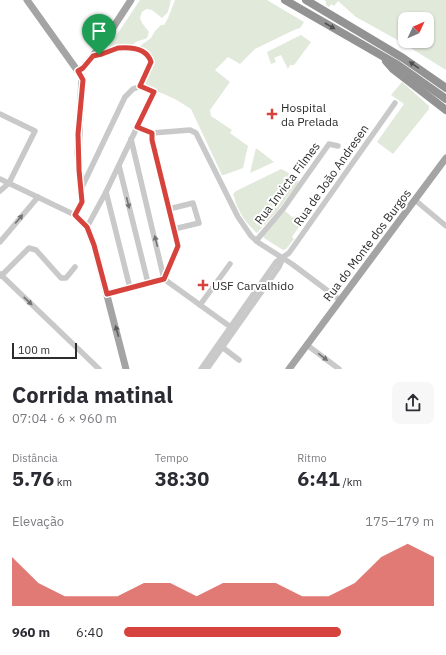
<!DOCTYPE html>
<html lang="pt">
<meta charset="utf-8">
<style>
:root{--surface:#fff;--page:#f7f7f7;--text:#2b2b33;--muted:#7c7c81;--accent:#d5433c}
body{margin:0;font-family:"IBM Plex Sans",sans-serif;background:var(--page);color:var(--text);height:100vh;display:flex;flex-direction:column;font-size:15px;white-space:nowrap}
*{box-sizing:border-box;margin:0}
p{font-size:13px;color:var(--muted)}
.icon{flex:none;width:22px;height:22px;fill:none;stroke:currentColor;stroke-width:2;stroke-linecap:round;stroke-linejoin:round}
.map{position:relative;height:369px;overflow:hidden}
.sheet{display:flex;flex-direction:column;background:var(--surface);flex:1}
.sheet>*{flex:none}
.needle{width:26px;rotate:46deg}
.tools{position:absolute;left:398px;top:12px;display:grid;gap:8px}
.tools a{display:grid;place-items:center;width:36px;height:36px;border-radius:8px;background:var(--surface);box-shadow:0 1px 3px #0004;font-size:20px}
.scale{position:absolute;left:12px;bottom:10px;width:65px;box-sizing:border-box;padding-left:4px;border:2px solid #2c2c2c;border-top:0;font-size:11px;line-height:14px;white-space:nowrap;color:#2c2c2c;-webkit-text-stroke:3px #fff;paint-order:stroke}
.pin{position:absolute;display:grid;place-items:center;width:34px;height:34px;color:#fff;margin:-41px -17px;border-radius:50% 50% 50% 0;rotate:-45deg;box-shadow:0 0 4px #0007}
.pin .icon{rotate:45deg}
.round{display:grid;place-items:center;flex:none;width:42px;height:42px;border-radius:8px;background:var(--page)}
.overview{display:flex;align-items:center;justify-content:space-between;height:68px;padding:0 12px}
h1{font-size:22px;font-weight:800;line-height:30px}
.figures{display:grid;grid-template-columns:repeat(3,1fr);gap:6px;height:68px;padding:4px 12px}
.figures div{display:grid;align-content:center}
.figures b{font-size:20px;font-weight:800}
.figures small{font-size:11px;font-weight:400}
.figures p{font-size:11px}
.chart{height:112px;padding:8px 12px}
.chart p{display:flex;justify-content:space-between}
.chart svg{width:100%;height:72px;margin-top:4px;fill:var(--accent);opacity:.7}
ul{padding:0 12px;list-style:none;font-size:13px}
li{display:grid;grid-template-columns:64px 48px 1fr;align-items:center;height:30px}
li i{height:10px;border-radius:5px;background:var(--accent)}
.map>svg:first-child{display:block}
</style>
<div class="map">
<svg width="446" height="369" viewBox="0 0 446 369">
<rect width="100%" height="100%" fill="#fff"/>
<g fill="#e1e9db" fill-rule="evenodd">
<path d="M140,0H171L168,12L162,18L152,10L146,9L142,12L140,18L142,23L149,32L147,38C141,41 136,40 132,46L115,47L106,51Z"/>
<path d="M175,0H267L304,22L300,28L294,30L255,49L240,64L228,57L215,70L230,82L210,110L211,116L232,130L230,133L248,146L243,168L224,175H222L191,109L175,99L143,85L155,61L151,56L140,46L151,38L155,31L161,25H164L168,18Z"/>
<path d="M324,0H446V70L401,42L356,17L338,1L334,6L331,4L329,7L326,5V1ZM405,19H427V41H405Z"/>
<path d="M301,35L311,42L294,65H290L288,69L281,55L274,58L276,62L271,64L267,52Z"/>
<path d="M402,82L429,106V109L393,154L377,142L404,104L391,95Z"/>
<path d="M256,148L274,162L250,173Z"/>
<path d="M281,169L287,172L299,182L278,210L257,233C248,225 242,217 237,206C235,202 235,198 233,194L236,191Z"/>
<path d="M285,211L292,217L302,215L305,218L292,237L294,239L286,249L283,250L264,238L263,236Z"/>
</g>
<g fill="none" stroke-linecap="round" stroke-linejoin="round">
<g stroke="#c9c9c9" stroke-width="5.5">
<path d="M93,55C110,54 127,41 144,53C148,55 150,58 151,62L141,86"/>
<path d="M0,114L35,131L9,183L0,191"/>
<path d="M137,127L152,133L190,130L196,133L238,217L251,236L259,243L292,264L340,300"/>
<path d="M152,133V140L178,246L164,279"/>
<path d="M131,139L164,279"/>
<path d="M119,166L148,283"/>
<path d="M0,179L75,215"/>
<path d="M82,187L125,97L133,89L141,86"/>
<path d="M106,192L130,288"/>
<path d="M415,200L446,226"/>
<path d="M169,209L193,203L199,223L174,229"/>
<path d="M87,227L106,192L154,92L141,86"/>
<path d="M256,241L283,209L329,144L338,146"/>
<path d="M0,242L38,197"/>
<path d="M0,274L99,369"/>
<path d="M1,276L29,248L36,250L61,278H66L75,267"/>
<path d="M164,279L232,328"/>
<path d="M107,293L164,279"/>
<path d="M200,305L230,264"/>
<path d="M307,345L339,369"/>
<path d="M222,347L239,360"/>
<path d="M201,369L276,262L289,253L395,103"/>
<path d="M207,369L279,267L283,258"/>
</g>
<g stroke="#a4a4a4" stroke-width="7">
<path d="M27,0L82,77L78,152L82,202L75,215L87,227L94,245L126,369"/>
<path d="M78,71L83,68L103,43L131,0"/>
<path d="M289,369L446,158"/>
</g>
<g stroke="#939393" stroke-width="8">
<path d="M285,0L398,65L446,99"/>
<path d="M306,0L403,58L446,88"/>
<path d="M386,61L393,69L446,110"/>
</g>
</g>
<defs><path id="oneway-solid" d="M-6-.8H1V-3.2L6.5 0L1 3.2V.8H-6Z"/></defs>
<g fill="#505050">
<use href="#oneway-solid" transform="translate(330 26) rotate(30)"/>
<use href="#oneway-solid" transform="translate(414 65) rotate(-145)"/>
</g>
<g fill="#737373">
<use href="#oneway-solid" transform="translate(128 203) rotate(76)"/>
<use href="#oneway-solid" transform="translate(19 219) rotate(-50)"/>
<use href="#oneway-solid" transform="translate(156 241) rotate(-104)"/>
<use href="#oneway-solid" transform="translate(28 301) rotate(44)"/>
<use href="#oneway-solid" transform="translate(323 357) rotate(37)"/>
</g>
<use fill="#5c5c5c" href="#oneway-solid" transform="translate(117 331) rotate(-105)"/>
<g fill="none" stroke-linecap="round" stroke-linejoin="round">
<g stroke="#fff" stroke-width="8">
<path id="route" d="M118,48C130,47 147,48 151,62L140,86L154,92L137,127L152,133V140L178,246L164,279L107,294L94,245L87,227L75,215L82,202L79,170L78,134L83,80L78,71L83,68L93,56L102,54Z"/>
</g>
<use href="#route" stroke="#d5433c" stroke-width="5"/>
</g>
<g fill="#d5433c" stroke="#fff" stroke-width="1.5">
<path d="M270 108h4v4h4v4h-4v4h-4v-4h-4v-4h4z"/>
<path d="M201 279h4v4h4v4h-4v4h-4v-4h-4v-4h4z"/>
</g>
<g text-anchor="middle" dominant-baseline="central" stroke-width="4" stroke-linejoin="round" paint-order="stroke">
<g font-size="12" fill="#2c2c2c" stroke="#fff" text-anchor="start">
<text x="281" y="107">Hospital<tspan x="281" dy="14">da Prelada</tspan></text>
<text x="212" y="285">USF Carvalhido</text>
</g>
<g font-size="12" fill="#2c2c2c" stroke="#fff">
<text transform="translate(331 175) rotate(-55)">Rua de João Andresen</text>
<text transform="translate(287 183) rotate(-53)">Rua Invicta Filmes</text>
<text transform="translate(367 245) rotate(-53)">Rua do Monte dos Burgos</text>
</g>
</g>
</svg>
<div class="tools">
<a><svg class="needle" viewBox="-14 -14 28 28"><path d="M0-13l5 13h-10z" fill="#e53935"/><path d="M0 13l5-13h-10z" fill="#7c7c81"/></svg></a>
</div>
<div class="scale">100 m</div>
<div class="pin" style="left:99px;top:55px;background:#1e9e55"><svg class="icon" aria-label="arrive" viewBox="0 0 24 24"><path d="M6 21V4h12l-3 4 3 4H6"/></svg></div>
</div>
<section class="sheet">
<div class="overview"><div><h1>Corrida matinal</h1><p>07:04 · 6 × 960 m</p></div><a class="round"><svg class="icon" aria-label="share" viewBox="0 0 24 24"><path d="M12 15V3M7 8l5-5 5 5M5 13v7h14v-7"/></svg></a></div>
<div class="figures">
<div><p>Distância</p><b>5.76<small> km</small></b></div>
<div><p>Tempo</p><b>38:30</b></div>
<div><p>Ritmo</p><b>6:41<small> /km</small></b></div>
</div>
<div class="chart"><p><span>Elevação</span>175–179 m</p>
<svg viewBox="0 0 160 44" preserveAspectRatio="none"><path d="M0 44V14L10 30L20 38L30 38L40 38L50 30L60 30L70 38L80 30L90 30L100 30L110 38L120 38L130 30L140 14L150 6L160 14V44z"/></svg>
</div>
<ul>
<li><b>960 m</b>6:40<i style="width:70%"></i></li>
</ul>
</section>
